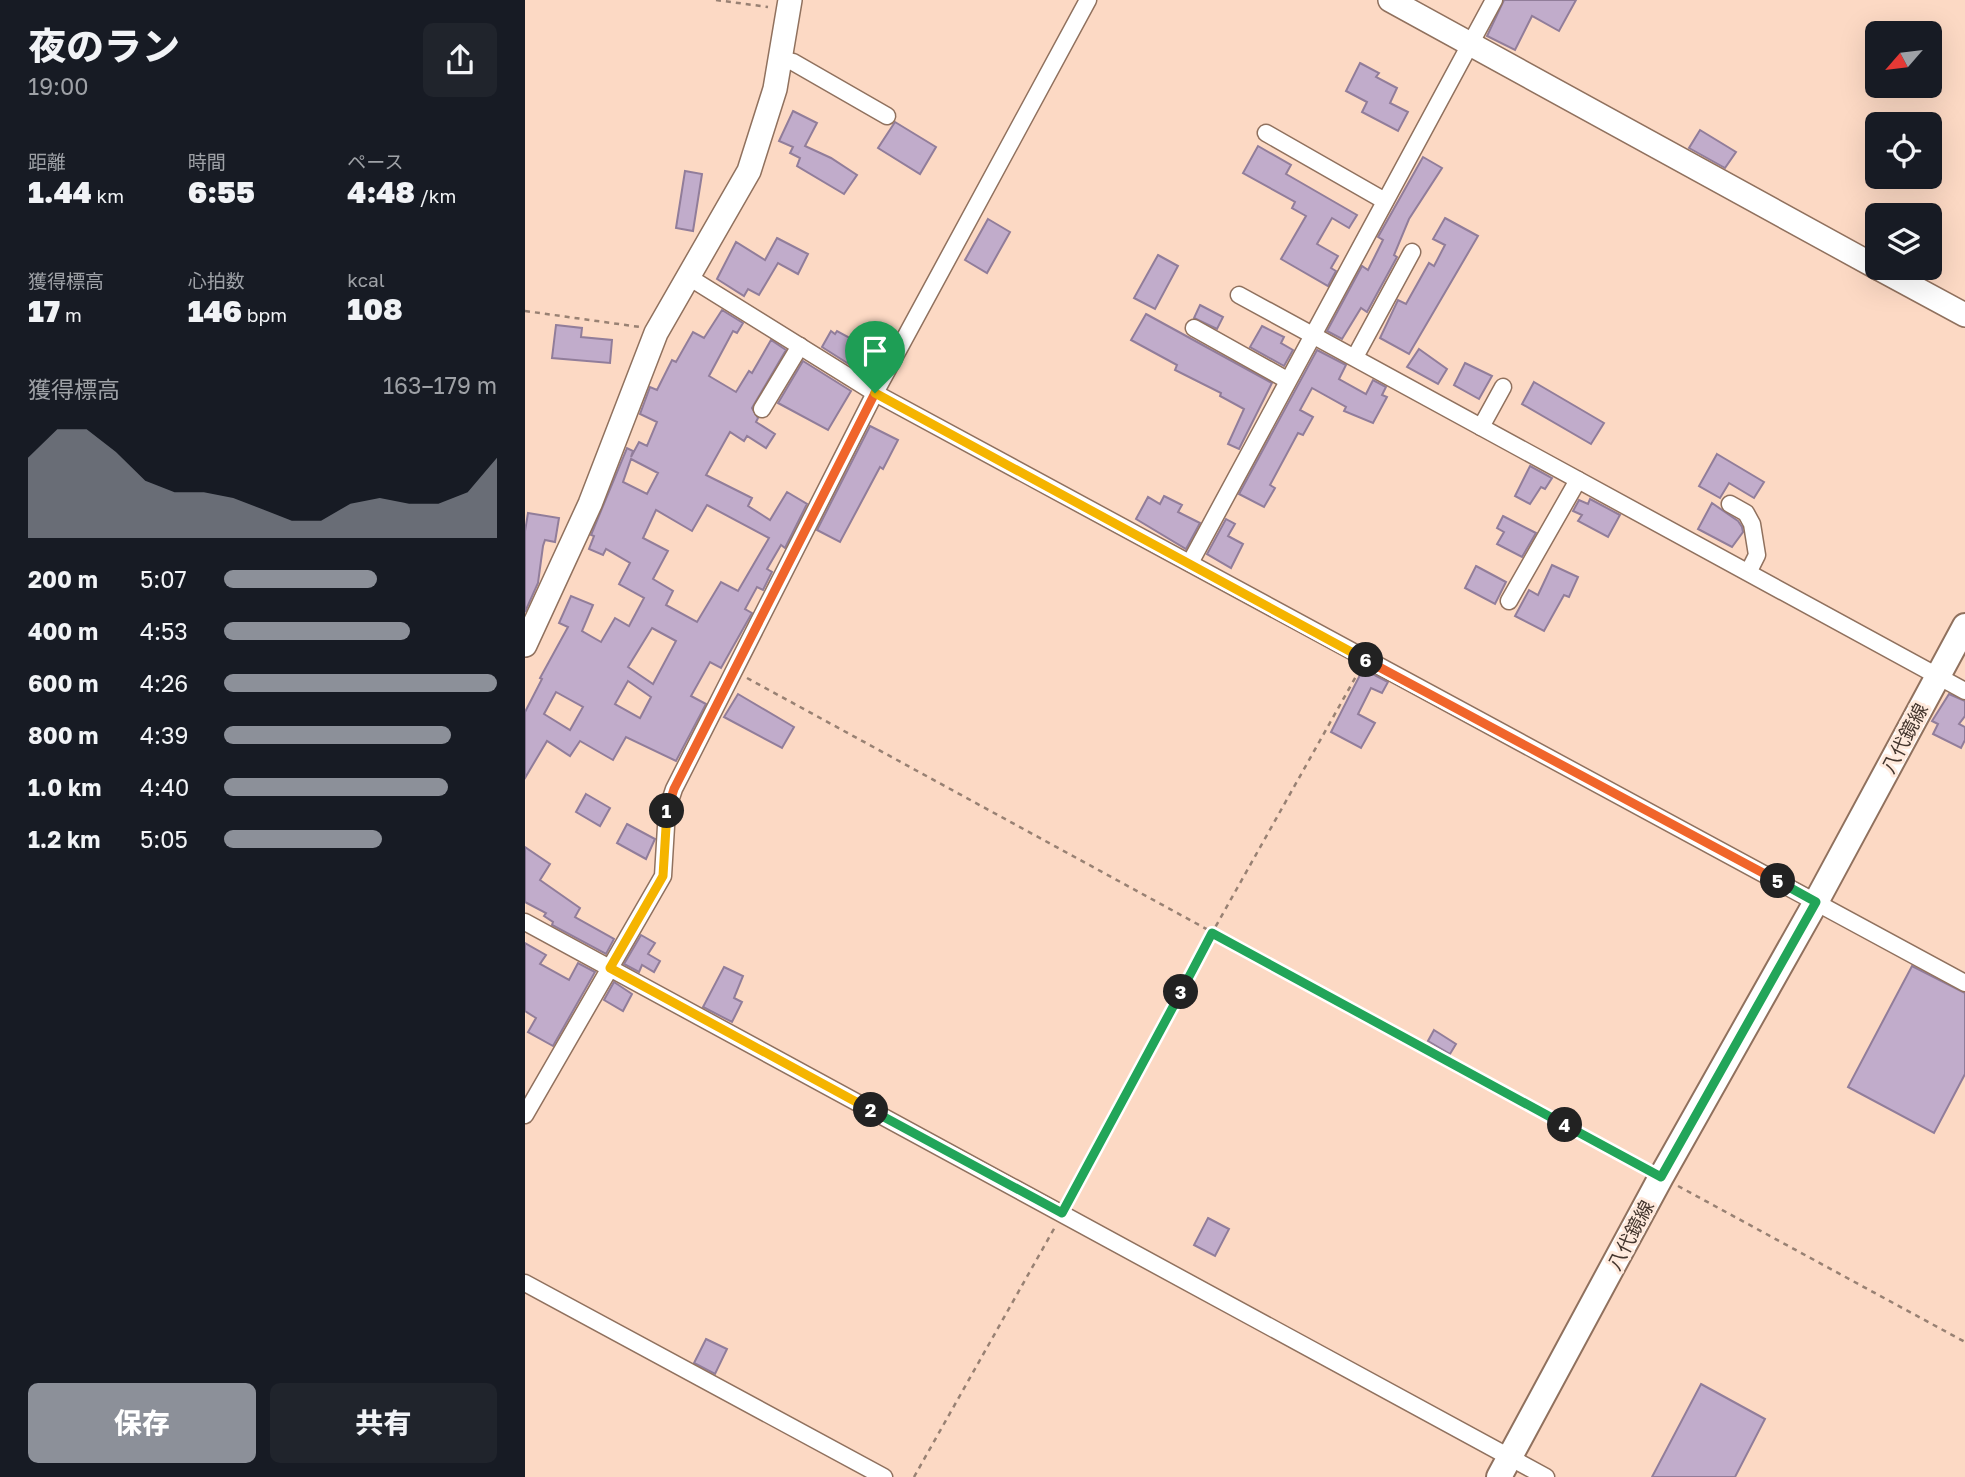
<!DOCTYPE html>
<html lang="ja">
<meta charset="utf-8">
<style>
:root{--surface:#171b24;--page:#20242c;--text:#f1f3f6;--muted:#9ea1a6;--accent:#8c9099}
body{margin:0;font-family:"Golos Text","Noto Sans JP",sans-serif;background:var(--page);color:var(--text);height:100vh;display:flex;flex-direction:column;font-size:26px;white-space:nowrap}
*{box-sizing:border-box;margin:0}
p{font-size:23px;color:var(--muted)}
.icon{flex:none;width:38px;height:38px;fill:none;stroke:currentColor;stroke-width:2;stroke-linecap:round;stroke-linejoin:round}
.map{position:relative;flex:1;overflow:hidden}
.panel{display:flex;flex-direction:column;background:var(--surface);width:525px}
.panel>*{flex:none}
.needle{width:46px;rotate:242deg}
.buttons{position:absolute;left:1340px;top:21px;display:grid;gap:14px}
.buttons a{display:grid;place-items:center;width:77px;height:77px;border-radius:10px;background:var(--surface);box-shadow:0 7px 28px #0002;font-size:35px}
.pin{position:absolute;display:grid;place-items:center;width:60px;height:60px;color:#fff;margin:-72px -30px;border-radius:50% 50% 50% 0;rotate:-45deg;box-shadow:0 0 7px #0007}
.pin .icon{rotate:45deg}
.km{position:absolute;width:35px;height:35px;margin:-18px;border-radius:50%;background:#222;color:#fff;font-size:19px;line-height:35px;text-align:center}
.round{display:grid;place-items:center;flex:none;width:74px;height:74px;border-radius:10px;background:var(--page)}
.summary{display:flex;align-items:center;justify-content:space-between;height:119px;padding:0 28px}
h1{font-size:38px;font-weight:800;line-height:52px}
.figures{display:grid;grid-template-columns:repeat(3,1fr);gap:10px;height:119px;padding:7px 28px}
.figures div{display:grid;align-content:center}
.figures b{font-size:30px;font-weight:800}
.figures small{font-size:19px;font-weight:400}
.figures p{font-size:19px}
.chart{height:196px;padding:14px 28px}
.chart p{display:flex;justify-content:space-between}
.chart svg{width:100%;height:126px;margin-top:7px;fill:var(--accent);opacity:.7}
.action{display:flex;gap:14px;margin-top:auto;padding:14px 28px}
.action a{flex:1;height:80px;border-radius:10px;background:var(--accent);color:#fff;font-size:28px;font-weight:800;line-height:80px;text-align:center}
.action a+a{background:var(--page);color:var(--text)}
ul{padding:0 28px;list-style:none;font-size:23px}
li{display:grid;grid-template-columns:112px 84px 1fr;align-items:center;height:52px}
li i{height:18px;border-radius:9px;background:var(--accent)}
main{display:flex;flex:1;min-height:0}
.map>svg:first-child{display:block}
</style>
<main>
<section class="panel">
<div class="summary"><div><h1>夜のラン</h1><p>19:00</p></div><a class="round"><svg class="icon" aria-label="share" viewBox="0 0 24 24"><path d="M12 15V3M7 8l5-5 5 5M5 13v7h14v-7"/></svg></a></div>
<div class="figures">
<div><p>距離</p><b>1.44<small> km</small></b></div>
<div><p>時間</p><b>6:55</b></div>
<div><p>ペース</p><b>4:48<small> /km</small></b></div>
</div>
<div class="figures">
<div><p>獲得標高</p><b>17<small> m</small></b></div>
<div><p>心拍数</p><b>146<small> bpm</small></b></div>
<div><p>kcal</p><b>108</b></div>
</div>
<div class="chart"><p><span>獲得標高</span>163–179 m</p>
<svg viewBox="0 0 160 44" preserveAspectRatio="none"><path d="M0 44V16L10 6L20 6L30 14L40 24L50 28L60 28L70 30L80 34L90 38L100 38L110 32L120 30L130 32L140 32L150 28L160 16V44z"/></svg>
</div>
<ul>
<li><b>200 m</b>5:07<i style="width:56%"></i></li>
<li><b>400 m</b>4:53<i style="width:68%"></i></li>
<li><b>600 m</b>4:26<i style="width:100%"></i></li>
<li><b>800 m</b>4:39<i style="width:83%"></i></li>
<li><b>1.0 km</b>4:40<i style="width:82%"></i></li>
<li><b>1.2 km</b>5:05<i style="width:58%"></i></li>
</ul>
<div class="action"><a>保存</a><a>共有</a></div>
</section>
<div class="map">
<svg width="1440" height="1477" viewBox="0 0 1440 1477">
<rect width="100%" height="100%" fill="#fcd9c4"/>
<g fill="#c1accb" stroke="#917d9a" stroke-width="2" fill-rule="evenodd">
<path d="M979,0H1051L1034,31L1007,16L990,50L962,36Z"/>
<path d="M835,63L854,73L851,77L872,88L865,103L883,112L873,131L837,112L842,102L821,91Z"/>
<path d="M268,111L292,123L280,146L306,158L332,175L319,194L272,166L275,158L265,153L268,147L254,141Z"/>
<path d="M370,122L411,147L395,174L353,148Z"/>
<path d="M1175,130L1211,152L1200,168L1164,148Z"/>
<path d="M733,146L766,165L761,174L832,215L824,228L807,218L792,244L813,256L806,268L811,271L803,286L756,259L781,216L767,208L770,202L718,173Z"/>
<path d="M898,157L917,168L884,219L869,255L872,257L842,312L836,308L817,339L802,331L837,266L843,270L858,240L853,237Z"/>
<path d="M160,171L177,174L168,231L151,228Z"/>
<path d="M920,218L953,236L884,354L855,338L873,300L881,304L904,263L909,266L920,245L908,239Z"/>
<path d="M463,219L485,232L462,273L440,260Z"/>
<path d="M252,238L283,254L273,274L253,263L234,295L223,289L219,296L192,279L211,242L240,260Z"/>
<path d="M633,255L653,266L630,309L609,298Z"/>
<path d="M675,305L698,317L692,329L669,318Z"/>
<path d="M197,310L218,323L212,333L208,331L184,376L211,392L224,371L227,373L246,340L261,350L227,408L233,418L231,422L250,434L241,448L222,436L219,441L205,432L181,475L227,498L223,506L245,520L262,492L282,504L260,548L256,545L242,569L247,572L238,590L232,587L220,609L227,613L196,668L185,662L166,696L181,704L151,761L101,737L88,760L55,741L45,756L22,741L0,778V712L17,679L15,678L43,627L34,623L46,596L68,605L57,631L76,642L90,618L104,626L119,598L94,584L105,563L81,549L78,555L64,549L69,536L66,535L102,448L108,451L106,457L114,442L122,446L132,422L115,414L125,387L132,390L147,360L151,362L168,332L179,338ZM106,459L133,473L122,494L98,482ZM182,505L244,538L213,591L196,582L172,622L141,605L148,591L128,579L143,551L118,538L131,510L167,531ZM127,628L151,641L128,684L103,667ZM103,681L126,697L115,718L90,704ZM31,692L58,707L45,730L19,714Z"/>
<path d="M621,314L747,383L714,449L703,444L719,409L695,396L696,393L650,370L652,365L606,340Z"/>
<path d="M31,325L57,328L56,337L87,340L85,363L27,358Z"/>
<path d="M737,326L759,337L756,343L768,350L759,366L725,347Z"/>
<path d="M306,331L310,334L312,331L358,356L348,374L340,369L338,373L297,347Z"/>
<path d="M894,349L922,369L913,384L882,367Z"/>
<path d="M792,350L821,365L814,379L841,394L848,380L861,387L857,395L862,397L848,423L819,411L821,407L787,388L775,410L788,417L778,435L773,433L745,485L750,488L739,507L714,494Z"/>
<path d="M278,361L326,391L303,430L253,403Z"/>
<path d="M940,363L967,376L954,399L929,385Z"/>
<path d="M1009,382L1079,423L1066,444L997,404Z"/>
<path d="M345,426L373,440L358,469L355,467L315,542L292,530Z"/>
<path d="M1192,454L1239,482L1229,498L1204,483L1195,498L1174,486Z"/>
<path d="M1005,466L1027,478L1020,489L1016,487L1005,504L990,496Z"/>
<path d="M639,496L657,505L653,512L675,523L661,549L611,519L623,497L635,504Z"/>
<path d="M1065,499L1095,515L1083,537L1053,521L1057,515L1048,511L1054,500L1063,504Z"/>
<path d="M1187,503L1213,521L1217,527L1218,532L1207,547L1173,529Z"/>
<path d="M3,513L34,518L30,542L20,540L18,546L13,583L0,612V531Z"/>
<path d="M978,516L1011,533L997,557L972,544L979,532L972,528Z"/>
<path d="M701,519L710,524L703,536L718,544L706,568L682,554Z"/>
<path d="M1027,565L1053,577L1044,597L1039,595L1019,631L990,616L1004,590L1013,595Z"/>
<path d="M951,566L981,582L970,604L940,588Z"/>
<path d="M838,669L863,682L857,693L846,688L833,714L850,723L836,748L806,732Z"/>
<path d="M213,694L269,727L257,748L199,717Z"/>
<path d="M1424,694L1440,701V716L1434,724L1440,727V740L1436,748L1408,734L1413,724L1407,721Z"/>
<path d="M61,794L85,808L75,826L51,812Z"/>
<path d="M102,824L130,839L121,859L92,843Z"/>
<path d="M0,847L25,864L15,880L55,908L50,917L89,939L81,954L27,925L28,922L19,916L21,913L0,902Z"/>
<path d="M116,935L130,943L123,954L135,961L129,972L117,965L114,972L99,964Z"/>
<path d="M0,943L21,955L15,964L44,980L53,963L70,972L28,1046L3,1032L11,1018L0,1011Z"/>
<path d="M1387,966L1440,993V1074L1409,1133L1323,1087Z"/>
<path d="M199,967L218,976L209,998L217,1002L207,1022L178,1007Z"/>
<path d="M89,982L107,994L98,1011L79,1000Z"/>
<path d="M909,1030L931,1044L925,1054L903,1041Z"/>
<path d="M683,1218L704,1229L690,1256L669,1245Z"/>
<path d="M181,1339L202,1349L190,1374L169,1363Z"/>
<path d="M1176,1384L1240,1419L1210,1477H1127Z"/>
</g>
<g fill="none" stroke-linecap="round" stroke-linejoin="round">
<g stroke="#90715e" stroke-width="19">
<g id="street">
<path d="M255,59L268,62L362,116"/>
<path d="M741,133L860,201"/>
<path d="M162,276L350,393L1440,983"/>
<path d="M714,295L1440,691"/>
<path d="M669,328L762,380"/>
<path d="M830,357L887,252"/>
<path d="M237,409L275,346"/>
<path d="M956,427L978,387"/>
<path d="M1205,504L1221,513L1227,524L1232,555L1224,571"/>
<path d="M665,563L969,0"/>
<path d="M984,601L1053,480"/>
<path d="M0,922L1021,1477"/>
<path d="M0,1115L138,876L142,810L149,789L350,393L563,0"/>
<path d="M0,1283L359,1477"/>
</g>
</g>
<g stroke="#90715e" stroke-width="26">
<g id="secondary">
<path d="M865,0L1353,268"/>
<path d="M1353,268L1440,315"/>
<path d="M0,645L65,504L131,333L224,171L250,89L265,0"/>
</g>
</g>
<g stroke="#90715e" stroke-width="28">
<path id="primary" d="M974,1477L1136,1177L1291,902L1440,626"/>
</g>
<g stroke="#988173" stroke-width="2.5" stroke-dasharray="5 5" stroke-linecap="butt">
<path d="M191,0L243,7"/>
<path d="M0,311L115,327"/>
<path d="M222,678L1119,1168"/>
<path d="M1153,1186L1440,1342"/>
<path d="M545,1200L687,933L834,671"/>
<path d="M389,1477L530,1227"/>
</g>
<use href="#street" stroke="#fff" stroke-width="16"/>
<use href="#secondary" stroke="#fff" stroke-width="23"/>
<use href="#primary" stroke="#fff" stroke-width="24"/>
</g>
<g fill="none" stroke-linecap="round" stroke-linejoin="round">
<g stroke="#fff" stroke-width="14">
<path id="split-1" d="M142,811L149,789L350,393"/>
</g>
<g stroke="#fff" stroke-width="14">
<path id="split-2" d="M142,811L138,876L85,968L346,1110"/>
</g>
<g stroke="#fff" stroke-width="14">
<path id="split-3" d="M346,1110L537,1213L656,992"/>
</g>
<g stroke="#fff" stroke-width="14">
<path id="split-4" d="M656,992L687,933L1040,1125"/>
</g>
<g stroke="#fff" stroke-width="14">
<path id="split-5" d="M1040,1125L1136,1177L1291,902L1253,881"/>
</g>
<g stroke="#fff" stroke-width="14">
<path id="split-6" d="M841,660L1253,881"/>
</g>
<g stroke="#fff" stroke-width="14">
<path id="split-7" d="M350,393L841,660"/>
</g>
<use href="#split-1" stroke="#f0652b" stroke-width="9"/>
<use href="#split-2" stroke="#f5b400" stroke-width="9"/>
<use href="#split-3" stroke="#22a559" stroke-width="9"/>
<use href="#split-4" stroke="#22a559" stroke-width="9"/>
<use href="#split-5" stroke="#22a559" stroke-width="9"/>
<use href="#split-6" stroke="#f0652b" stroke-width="9"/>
<use href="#split-7" stroke="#f5b400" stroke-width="9"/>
</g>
<g text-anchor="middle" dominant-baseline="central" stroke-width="6" stroke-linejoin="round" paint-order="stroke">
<g font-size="19" fill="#43352d" stroke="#ffeadd">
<text transform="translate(1379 738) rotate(-62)">八代鏡線</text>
<text transform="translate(1105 1235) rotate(-62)">八代鏡線</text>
</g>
</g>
</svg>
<div class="buttons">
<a><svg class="needle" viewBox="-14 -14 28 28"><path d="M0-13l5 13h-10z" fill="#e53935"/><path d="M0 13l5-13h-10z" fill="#9ea1a6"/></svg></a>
<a><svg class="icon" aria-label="locate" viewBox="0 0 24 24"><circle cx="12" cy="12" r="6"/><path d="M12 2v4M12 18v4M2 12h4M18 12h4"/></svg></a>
<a><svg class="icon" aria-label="layers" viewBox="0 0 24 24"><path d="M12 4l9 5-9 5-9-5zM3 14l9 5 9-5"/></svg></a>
</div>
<div class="pin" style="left:350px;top:393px;background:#1e9e55"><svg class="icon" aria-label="arrive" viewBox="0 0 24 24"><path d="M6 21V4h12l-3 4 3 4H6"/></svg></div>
<b class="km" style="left:142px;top:811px">1</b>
<b class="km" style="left:346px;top:1110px">2</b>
<b class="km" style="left:656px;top:992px">3</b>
<b class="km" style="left:1040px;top:1125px">4</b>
<b class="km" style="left:1253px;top:881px">5</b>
<b class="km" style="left:841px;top:660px">6</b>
</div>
</main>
